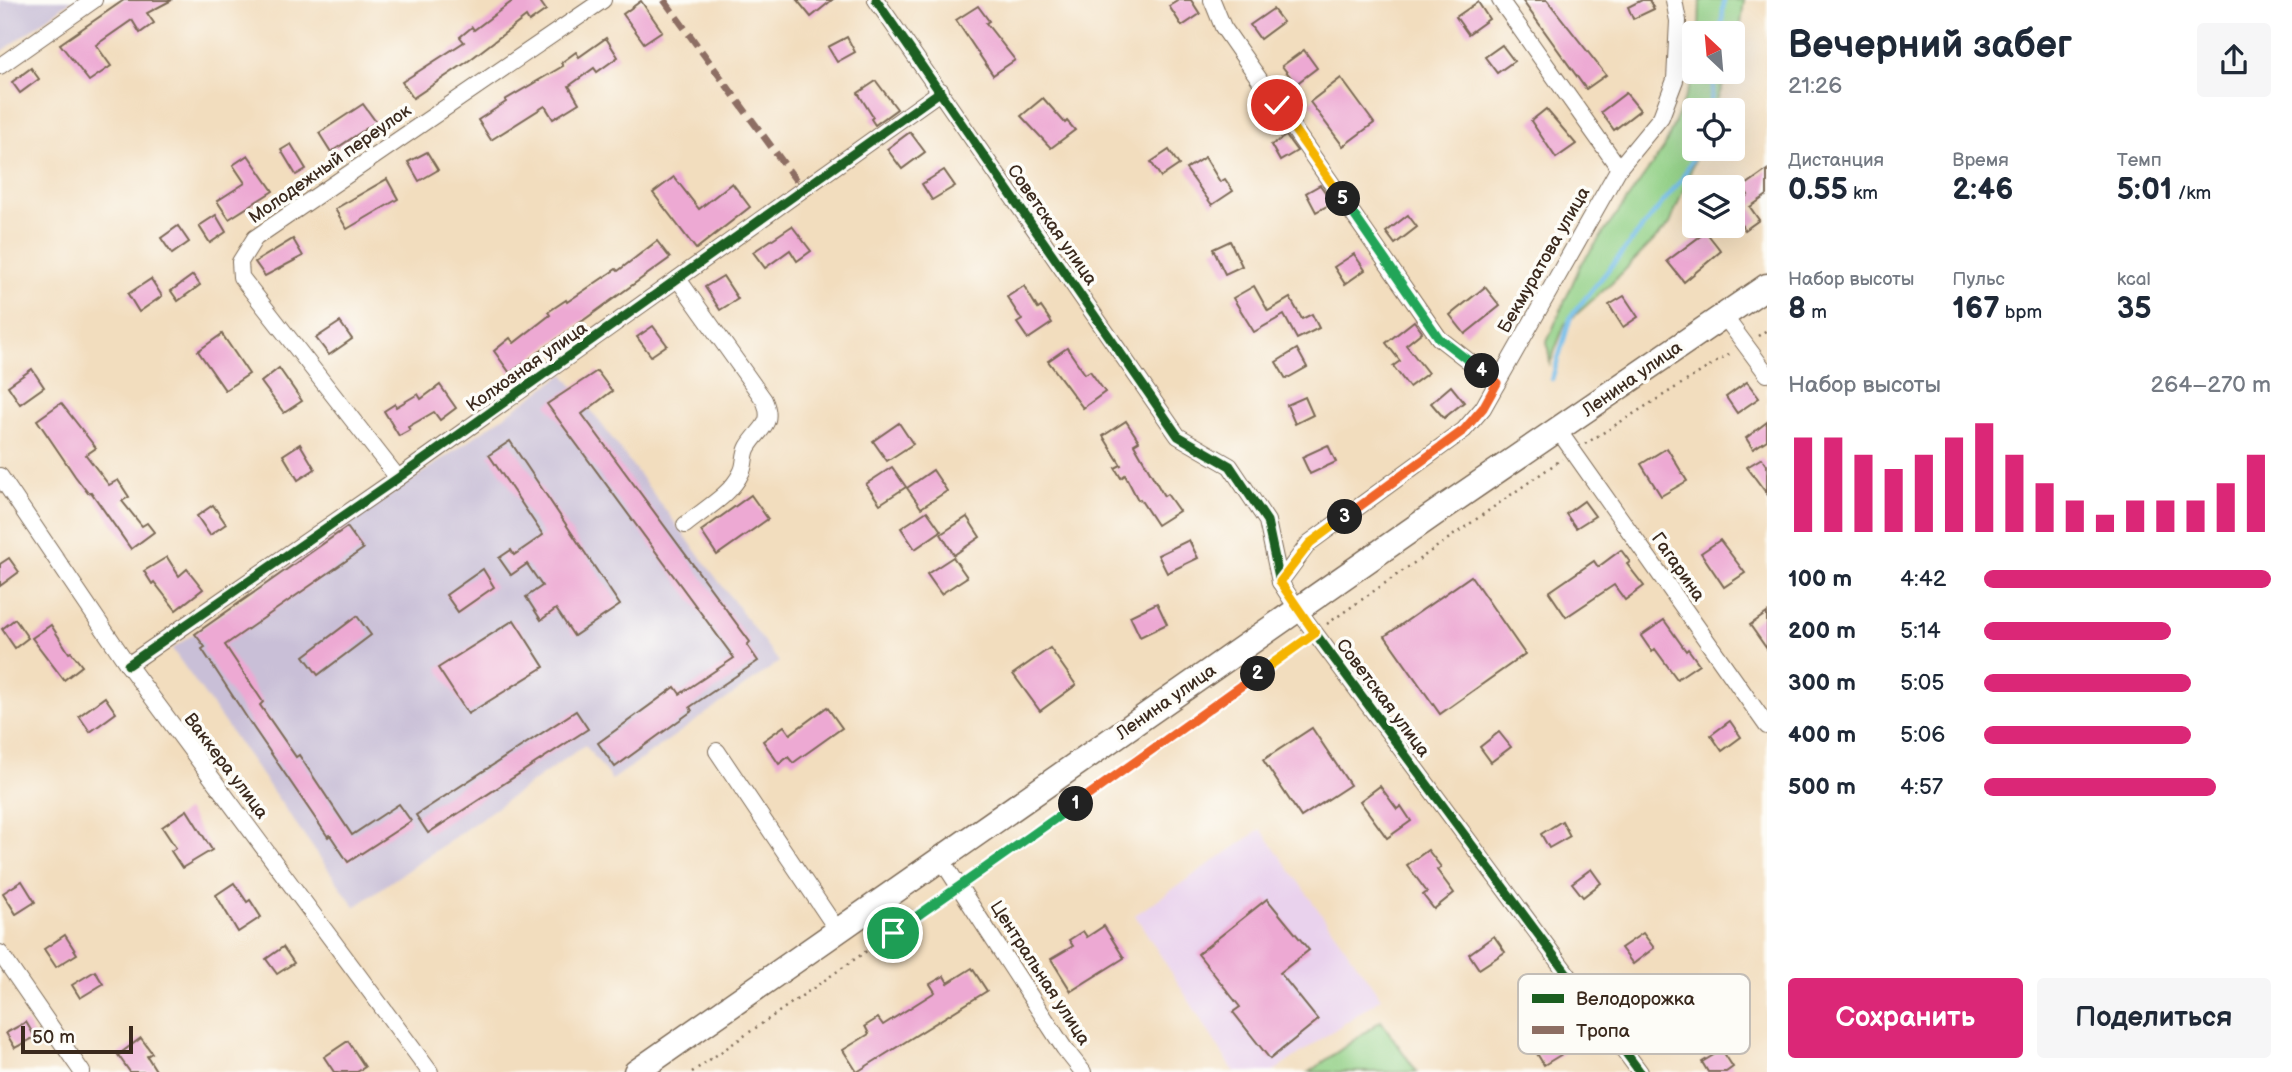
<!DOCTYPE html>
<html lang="ru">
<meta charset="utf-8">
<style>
:root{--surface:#fff;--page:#f6f6f7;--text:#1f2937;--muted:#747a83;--accent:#db2777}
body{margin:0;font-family:"Balsamiq Sans",sans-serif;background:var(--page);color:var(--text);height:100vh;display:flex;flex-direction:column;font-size:26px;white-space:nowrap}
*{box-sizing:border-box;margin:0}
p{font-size:23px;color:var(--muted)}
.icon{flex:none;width:38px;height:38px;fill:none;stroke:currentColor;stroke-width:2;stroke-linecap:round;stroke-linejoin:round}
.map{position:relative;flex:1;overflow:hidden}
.details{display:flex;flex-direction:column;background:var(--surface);width:525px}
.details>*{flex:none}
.needle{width:46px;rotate:334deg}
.buttons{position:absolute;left:1682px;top:21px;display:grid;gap:14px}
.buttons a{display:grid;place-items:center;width:63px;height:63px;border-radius:7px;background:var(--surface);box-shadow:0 7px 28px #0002;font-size:35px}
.scale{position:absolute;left:21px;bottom:18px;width:112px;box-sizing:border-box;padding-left:7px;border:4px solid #3b2a1e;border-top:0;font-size:19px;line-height:24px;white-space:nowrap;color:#3b2a1e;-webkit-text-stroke:5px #fdfcf7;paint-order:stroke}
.pin{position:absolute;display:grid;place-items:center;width:60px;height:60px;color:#fff;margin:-30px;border:4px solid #fff;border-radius:50%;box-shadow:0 2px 7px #0007}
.km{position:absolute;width:35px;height:35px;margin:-18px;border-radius:50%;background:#222;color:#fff;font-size:19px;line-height:35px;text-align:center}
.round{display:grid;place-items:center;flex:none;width:74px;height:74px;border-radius:7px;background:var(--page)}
.headline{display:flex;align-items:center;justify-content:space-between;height:119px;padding:0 21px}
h1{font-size:38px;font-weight:700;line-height:52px}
.figures{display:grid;grid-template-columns:repeat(3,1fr);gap:10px;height:119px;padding:7px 21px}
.figures div{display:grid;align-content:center}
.figures b{font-size:30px;font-weight:700}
.figures small{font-size:19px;font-weight:400}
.figures p{font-size:19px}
.chart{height:196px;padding:14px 21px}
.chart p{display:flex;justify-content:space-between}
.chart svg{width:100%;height:126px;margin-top:7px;stroke:var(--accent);stroke-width:6}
.action{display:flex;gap:14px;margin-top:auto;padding:14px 21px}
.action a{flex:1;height:80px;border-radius:7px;background:var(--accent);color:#fff;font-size:28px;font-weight:700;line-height:80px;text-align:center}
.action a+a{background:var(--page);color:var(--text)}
ul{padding:0 21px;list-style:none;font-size:23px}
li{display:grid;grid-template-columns:112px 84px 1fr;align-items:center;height:52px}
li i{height:18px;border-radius:9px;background:var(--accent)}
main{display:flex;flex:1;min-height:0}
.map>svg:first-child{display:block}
</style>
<main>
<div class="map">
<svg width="1767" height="1072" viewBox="0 0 1767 1072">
<rect width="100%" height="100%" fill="#fdfcf7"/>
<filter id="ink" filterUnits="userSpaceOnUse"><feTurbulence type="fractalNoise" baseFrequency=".0143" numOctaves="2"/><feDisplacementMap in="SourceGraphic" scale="14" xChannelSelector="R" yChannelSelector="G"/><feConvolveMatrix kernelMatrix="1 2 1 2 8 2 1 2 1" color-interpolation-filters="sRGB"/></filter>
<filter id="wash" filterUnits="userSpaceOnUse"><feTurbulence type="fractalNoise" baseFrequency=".00686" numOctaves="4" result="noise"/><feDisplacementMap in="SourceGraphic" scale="28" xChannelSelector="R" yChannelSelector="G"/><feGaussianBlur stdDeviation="1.57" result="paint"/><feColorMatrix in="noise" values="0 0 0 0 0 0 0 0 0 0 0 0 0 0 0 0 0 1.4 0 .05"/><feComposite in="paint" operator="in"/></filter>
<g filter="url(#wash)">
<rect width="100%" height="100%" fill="#f2ddbe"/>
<path fill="#e9d2ed" d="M1261,829L1381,998L1273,1072H1234L1135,915Z"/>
<g fill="#c9bfd7">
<path d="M0,0H72L0,53Z"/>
<path d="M564,374L779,662L612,780L585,745L355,907L172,649Z"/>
</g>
<g fill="#92d086" stroke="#667d52" stroke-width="2">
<path d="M1700,0H1744L1738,47L1733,61L1732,33H1699Z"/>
<path d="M1694,64V72H1728L1713,110H1694V149H1699L1670,224L1612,283L1565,324L1550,363L1547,342L1580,266L1664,148L1690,86Z"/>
<path d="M1381,1021L1417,1072H1309Z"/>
</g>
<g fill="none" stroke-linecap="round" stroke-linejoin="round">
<g stroke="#6fbbe9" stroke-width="4.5">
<path d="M1721,33L1724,0"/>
<path d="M1709,110L1716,72"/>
<path d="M1552,379L1571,316L1681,180L1698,149"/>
</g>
</g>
<g id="blocks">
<g fill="#eda9d3">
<path d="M124,0H172L147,13L154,23L140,33L132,20L96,45L111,66L89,81L60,44Z"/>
<path d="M514,0H539L546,10L529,22L526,17L467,62L413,98L402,82L464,42L460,37L472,27L474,30Z"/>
<path d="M797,0H832L811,17Z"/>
<path d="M1179,0H1191L1200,14L1182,26L1169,6Z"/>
<path d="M1522,0H1547L1606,75L1586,89Z"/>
<path d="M1642,0H1649L1654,9L1633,19L1628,7Z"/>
<path d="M641,1L662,31L644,43L623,14Z"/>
<path d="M1478,2L1489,19L1468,34L1456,17Z"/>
<path d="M978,6L989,21L986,23L1015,60L993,75L956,20Z"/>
<path d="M1273,9L1283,22L1260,39L1250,25Z"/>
<path d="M847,37L855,52L837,62L828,47Z"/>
<path d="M606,38L618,57L597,72L594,68L569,86L579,103L553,119L545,106L491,140L478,120L506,102L505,100L563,66L561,63L576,52L579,57Z"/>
<path d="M1502,45L1514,61L1497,73L1485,57Z"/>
<path d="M1304,50L1317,68L1296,84L1282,66Z"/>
<path d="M31,68L39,79L20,93L12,82Z"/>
<path d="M1341,78L1374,123L1343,146L1310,102Z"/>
<path d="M876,81L897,109L875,125L871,119L873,117L858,93Z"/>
<path d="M1626,93L1640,110L1614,130L1601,112Z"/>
<path d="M1043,98L1065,123L1067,121L1075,130L1051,148L1021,116Z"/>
<path d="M363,104L376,122L331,152L319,133Z"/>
<path d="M1546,109L1576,144L1556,158L1531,121Z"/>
<path d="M910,132L925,152L902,169L887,149Z"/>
<path d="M1286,136L1297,151L1280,161L1271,145Z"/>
<path d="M291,144L306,169L296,175L281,150Z"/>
<path d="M1169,150L1179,165L1161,177L1151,162Z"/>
<path d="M427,152L438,170L419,181L408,162Z"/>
<path d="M248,155L273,191L229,219L217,201L245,183L233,165Z"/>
<path d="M1205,157L1220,182L1225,179L1233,191L1212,205L1186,169Z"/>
<path d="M944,170L955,186L932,200L922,184Z"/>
<path d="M1767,170V195L1750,207L1759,220L1745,230L1732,212V205L1748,195L1743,187Z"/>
<path d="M674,177L699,209L732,183L750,207L696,249L653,193Z"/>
<path d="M387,179L398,199L347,229L335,209Z"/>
<path d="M1320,185L1333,203L1316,212L1306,193Z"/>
<path d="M216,215L226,232L210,243L199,226Z"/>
<path d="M1408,215L1417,227L1395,244L1386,232Z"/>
<path d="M178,226L189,242L172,254L161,238Z"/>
<path d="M792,226L811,251L797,261L790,250L765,268L753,252Z"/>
<path d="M1706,232L1721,251L1684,282L1667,261Z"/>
<path d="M293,239L303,256L265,276L255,262Z"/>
<path d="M657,241L670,258L510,373L494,351L510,338L514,343L550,315L548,312L566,300L567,302L616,269L618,271Z"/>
<path d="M1230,241L1242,266L1225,274L1213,249Z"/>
<path d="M1354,254L1365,270L1345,284L1334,267Z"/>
<path d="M193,275L200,285L178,301L171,291Z"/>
<path d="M723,276L738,299L720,310L705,287Z"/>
<path d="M151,279L162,296L139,312L128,294Z"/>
<path d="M1024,286L1038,309L1041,307L1052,323L1028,339L1017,323L1022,320L1007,297Z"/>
<path d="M1254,286L1268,311L1290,298L1302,319L1312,314L1319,328L1297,339L1284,315L1254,332L1233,298Z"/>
<path d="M1485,287L1500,306L1465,334L1450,315Z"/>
<path d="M1624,296L1638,317L1623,327L1609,305Z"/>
<path d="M1414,321L1422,332L1406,345L1428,373L1409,387L1393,366L1400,361L1386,343Z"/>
<path d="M340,322L352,339L329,355L316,338Z"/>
<path d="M653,326L667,345L651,356L637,337Z"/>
<path d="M222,334L249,374L225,390L198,351Z"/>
<path d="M1067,348L1085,374L1090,371L1105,392L1083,408L1048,361Z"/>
<path d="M1297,349L1307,367L1286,379L1276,362Z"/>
<path d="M279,368L302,401L284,413L261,382Z"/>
<path d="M32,369L44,387L20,404L8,386Z"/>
<path d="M597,371L612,391L582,414L750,642L747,645L758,661L690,707L692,711L615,767L598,743L675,687L680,694L734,658L547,404Z"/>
<path d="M1747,382L1759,398L1737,413L1726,397Z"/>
<path d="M440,385L456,408L440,420L434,412L408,427L410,430L399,436L384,411L395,404L396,407L418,394L421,399Z"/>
<path d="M1451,386L1464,402L1444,418L1431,403Z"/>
<path d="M1305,397L1313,415L1295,424L1287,405Z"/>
<path d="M61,403L96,448L86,455L109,485L118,480L129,497L122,501L142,526L147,523L154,532L131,549L91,492L88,493L75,476L37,420Z"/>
<path d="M1126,421L1139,441L1134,444L1164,496L1167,494L1179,511L1157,525L1140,499L1138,500L1125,475L1121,478L1115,468L1121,465L1103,436Z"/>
<path d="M1767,422V440L1753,449L1746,438Z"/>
<path d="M899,423L913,444L887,461L873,441Z"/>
<path d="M510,441L620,605L574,636L556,609L541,620L526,597L542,586L527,564L511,575L499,558L511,550L514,555L543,535L489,455Z"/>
<path d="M300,444L315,469L298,480L283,455Z"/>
<path d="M1328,445L1336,462L1310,474L1302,457Z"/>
<path d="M1667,448L1687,481L1661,496L1641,464Z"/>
<path d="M1762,458L1767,465V494L1747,467Z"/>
<path d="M892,467L906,487L880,504L866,484Z"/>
<path d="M933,470L947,491L921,508L907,488Z"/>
<path d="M751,495L768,519L717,555L701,531Z"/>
<path d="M1584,501L1595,516L1576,528L1566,514Z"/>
<path d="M213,505L226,524L210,535L197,516Z"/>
<path d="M927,511L941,531L915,549L901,528Z"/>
<path d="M967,517L980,537L954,555L941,534Z"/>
<path d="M347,527L363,549L225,645L263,702L260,705L296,757L299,755L352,835L399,804L411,821L348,862L330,835L328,837L253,727L202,649L205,647L195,634Z"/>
<path d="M1189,540L1198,558L1167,573L1158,555Z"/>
<path d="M1720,540L1745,573L1724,587L1701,553Z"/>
<path d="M1621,550L1630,562L1627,564L1644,586L1625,600L1614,585L1566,617L1549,592L1594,561L1598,567Z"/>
<path d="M167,557L179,576L187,569L203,589L176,610L154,582L152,584L144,571Z"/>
<path d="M953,557L967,577L941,594L927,574Z"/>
<path d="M9,558L19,572L0,586V564Z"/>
<path d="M483,569L494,587L458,612L446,595Z"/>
<path d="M1471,576L1525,654L1440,714L1385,636Z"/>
<path d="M1157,603L1167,624L1140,637L1130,616Z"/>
<path d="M1767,613V649L1750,625Z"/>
<path d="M357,616L371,635L318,675L304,656Z"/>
<path d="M15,619L28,638L15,648L2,629Z"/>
<path d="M514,620L544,667L468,714L438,668Z"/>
<path d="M1664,620L1686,651L1688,649L1699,664L1677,679L1655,649L1652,652L1641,636Z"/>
<path d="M51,625L69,653L71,652L82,666L64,680L32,638Z"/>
<path d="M1050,648L1076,685L1040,711L1013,674Z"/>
<path d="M105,697L116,713L90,732L79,716Z"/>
<path d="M827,707L842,728L793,763L788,757L779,764L763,741L784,726L790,734Z"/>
<path d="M576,711L588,729L428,833L416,815Z"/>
<path d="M1730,721L1741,737L1722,751L1711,735Z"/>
<path d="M1312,728L1350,785L1301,817L1263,760Z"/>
<path d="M1499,732L1511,747L1491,762L1480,747Z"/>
<path d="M1380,786L1397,809L1401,806L1411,821L1387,838L1360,801Z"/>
<path d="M187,810L212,850L182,868L171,851L176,848L162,827Z"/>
<path d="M1562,821L1570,836L1549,848L1541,834Z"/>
<path d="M1428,850L1441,867L1437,870L1454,893L1434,909L1423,895L1427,892L1407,865Z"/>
<path d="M1591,869L1601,883L1583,897L1572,883Z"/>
<path d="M22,881L35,902L16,914L3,893Z"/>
<path d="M234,883L247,902L250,900L261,917L238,932L216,895Z"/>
<path d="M1267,899L1309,950L1280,973L1318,1020L1270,1059L1233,1012L1240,1007L1198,954Z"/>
<path d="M1104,926L1124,958L1071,991L1051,959L1073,946L1069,940L1083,931L1087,937Z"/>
<path d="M1643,933L1654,948L1633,964L1621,948Z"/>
<path d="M65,935L77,954L56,967L44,949Z"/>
<path d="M1494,936L1505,952L1479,969L1469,954Z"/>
<path d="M283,947L294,963L277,974L266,959Z"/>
<path d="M972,968L987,991L857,1072L843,1050L869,1034L865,1026L878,1018L883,1025L935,992L930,984L944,976L948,983Z"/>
<path d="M95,971L103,984L80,998L72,985Z"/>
<path d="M26,1022L35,1037L15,1048L6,1033Z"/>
<path d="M1563,1035L1572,1048L1544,1065L1536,1052Z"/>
<path d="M141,1038L152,1053L147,1056L157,1072H130L118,1055Z"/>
<path d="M348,1041L365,1067L357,1072H334L324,1057Z"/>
<path d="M1722,1050L1733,1067L1726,1072H1708L1702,1062Z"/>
</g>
</g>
</g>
<g filter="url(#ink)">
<use href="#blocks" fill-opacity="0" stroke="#7b6956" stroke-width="2"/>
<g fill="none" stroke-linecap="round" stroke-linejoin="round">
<g stroke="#7b6956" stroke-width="18">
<g id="street">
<path d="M876,0L1178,436L1230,466L1267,521L1280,582L1298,610L1640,1072"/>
<path d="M1212,0L1223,27L1439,338L1497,383"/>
<path d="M1500,0L1619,168"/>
<path d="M0,66L94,0"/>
<path d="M678,279L764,400C775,425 759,428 748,447C743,456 746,465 741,473C731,495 703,510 685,525"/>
<path d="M1724,316L1767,374"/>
<path d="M1558,430L1767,726"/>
<path d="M0,476L128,665L430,1072"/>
<path d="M398,478L241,277L240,262L255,238L603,0"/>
<path d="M1280,582L1309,543L1464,430L1483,408L1619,168L1661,117L1675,80L1678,21L1674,0"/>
<path d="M128,665L398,478L941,91"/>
<path d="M717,751L838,931"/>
<path d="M941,859L1064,1048L1083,1072"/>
<path d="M0,953L82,1072"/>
</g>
</g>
<g stroke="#7b6956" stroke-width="27">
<path id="primary" d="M636,1072L1437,512L1767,286"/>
</g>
<g stroke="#7b6956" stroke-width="2.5" stroke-dasharray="2 5" stroke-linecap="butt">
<path d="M1758,336L1767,330"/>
<path d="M1585,444L1731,353"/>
<path d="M1327,624L1562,459"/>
<path d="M971,878L1302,642"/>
<path d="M692,1072L946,896"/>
</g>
<use href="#street" stroke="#fff" stroke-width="16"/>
<use href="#primary" stroke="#fff" stroke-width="24"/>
<path stroke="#8d6e63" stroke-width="7" stroke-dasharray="14 7" stroke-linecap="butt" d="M664,0L803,190"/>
<g stroke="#fdfcf7" stroke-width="13">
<g id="cycleway">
<path d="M876,0L1178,436L1230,466L1267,521L1280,582L1298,610L1640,1072"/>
<path d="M128,665L398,478L941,91"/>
</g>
</g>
<use href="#cycleway" stroke="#1b5e20" stroke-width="9"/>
</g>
</g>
<g fill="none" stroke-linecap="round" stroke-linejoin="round" filter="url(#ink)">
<g stroke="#fff" stroke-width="14">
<path id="split-1" d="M893,933L1076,804"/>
</g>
<g stroke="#fff" stroke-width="14">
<path id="split-2" d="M1076,804L1258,674"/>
</g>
<g stroke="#fff" stroke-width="14">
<path id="split-3" d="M1258,674L1315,633L1280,582L1310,543L1345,517"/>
</g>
<g stroke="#fff" stroke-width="14">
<path id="split-4" d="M1345,517L1464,430L1483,408L1497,383L1482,371"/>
</g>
<g stroke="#fff" stroke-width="14">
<path id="split-5" d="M1343,199L1439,338L1482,371"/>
</g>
<g stroke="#fff" stroke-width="14">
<path id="split-6" d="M1277,105L1343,199"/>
</g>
<use href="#split-1" stroke="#22a559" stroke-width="9"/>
<use href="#split-2" stroke="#f0652b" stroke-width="9"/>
<use href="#split-3" stroke="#f5b400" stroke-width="9"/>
<use href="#split-4" stroke="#f0652b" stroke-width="9"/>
<use href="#split-5" stroke="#22a559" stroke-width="9"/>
<use href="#split-6" stroke="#f5b400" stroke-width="9"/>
</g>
<g text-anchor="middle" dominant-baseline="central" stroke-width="7" stroke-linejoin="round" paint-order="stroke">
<g font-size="18" fill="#3b2a1e" stroke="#fdfcf7">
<text transform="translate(330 164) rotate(-35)">Молодежный переулок</text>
<text transform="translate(1052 225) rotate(55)">Советская улица</text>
<text transform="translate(1544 260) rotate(-60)">Бекмуратова улица</text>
<text transform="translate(527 367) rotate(-35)">Колхозная улица</text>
<text transform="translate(1632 379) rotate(-35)">Ленина улица</text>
<text transform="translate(1678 567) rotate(55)">Гагарина</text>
<text transform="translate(1383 698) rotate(53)">Советская улица</text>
<text transform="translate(1166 702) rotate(-35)">Ленина улица</text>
<text transform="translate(226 766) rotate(53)">Ваккера улица</text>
<text transform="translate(1040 973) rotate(57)">Центральная улица</text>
</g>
</g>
<rect x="1518" y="974" width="232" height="80" rx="10" fill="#fdfcf7" stroke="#c3bdb6" stroke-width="2"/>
<rect x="1532" y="994" width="32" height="9" fill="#1b5e20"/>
<rect x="1532" y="1026" width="32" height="8" fill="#8d6e63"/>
<g font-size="19" fill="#3b2a1e">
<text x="1576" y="1005">Велодорожка</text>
<text x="1576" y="1037">Тропа</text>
</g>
</svg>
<div class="buttons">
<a><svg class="needle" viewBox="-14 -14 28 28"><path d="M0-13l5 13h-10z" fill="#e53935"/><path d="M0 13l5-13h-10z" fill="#747a83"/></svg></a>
<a><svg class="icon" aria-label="locate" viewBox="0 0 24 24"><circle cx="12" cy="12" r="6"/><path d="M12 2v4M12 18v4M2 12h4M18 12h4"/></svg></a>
<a><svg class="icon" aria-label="layers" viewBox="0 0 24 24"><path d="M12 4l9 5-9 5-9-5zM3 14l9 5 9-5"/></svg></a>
</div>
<div class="scale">50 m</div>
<div class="pin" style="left:893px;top:933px;background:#1e9e55"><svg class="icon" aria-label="arrive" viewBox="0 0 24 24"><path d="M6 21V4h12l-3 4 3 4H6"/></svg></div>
<div class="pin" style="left:1277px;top:105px;background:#d93025"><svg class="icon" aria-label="check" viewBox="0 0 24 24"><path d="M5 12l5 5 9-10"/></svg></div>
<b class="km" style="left:1076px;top:804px">1</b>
<b class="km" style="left:1258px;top:674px">2</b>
<b class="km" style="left:1345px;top:517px">3</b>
<b class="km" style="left:1482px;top:371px">4</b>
<b class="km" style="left:1343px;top:199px">5</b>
</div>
<section class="details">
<div class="headline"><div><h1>Вечерний забег</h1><p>21:26</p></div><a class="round"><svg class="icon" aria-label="share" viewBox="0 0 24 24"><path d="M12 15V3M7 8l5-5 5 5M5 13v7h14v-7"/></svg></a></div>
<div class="figures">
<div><p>Дистанция</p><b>0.55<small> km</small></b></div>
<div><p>Время</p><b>2:46</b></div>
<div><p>Темп</p><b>5:01<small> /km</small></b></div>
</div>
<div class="figures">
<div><p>Набор высоты</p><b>8<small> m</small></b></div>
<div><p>Пульс</p><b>167<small> bpm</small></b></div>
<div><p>kcal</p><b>35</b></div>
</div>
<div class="chart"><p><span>Набор высоты</span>264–270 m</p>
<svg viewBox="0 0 160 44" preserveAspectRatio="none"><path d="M5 44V11M15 44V11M25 44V17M35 44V22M45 44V17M55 44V11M65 44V6M75 44V17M85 44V27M95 44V33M105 44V38M115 44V33M125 44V33M135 44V33M145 44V27M155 44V17"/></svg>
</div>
<ul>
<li><b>100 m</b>4:42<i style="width:100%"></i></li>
<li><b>200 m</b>5:14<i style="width:65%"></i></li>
<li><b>300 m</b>5:05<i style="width:72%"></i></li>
<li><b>400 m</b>5:06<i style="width:72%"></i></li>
<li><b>500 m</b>4:57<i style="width:81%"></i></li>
</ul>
<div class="action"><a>Сохранить</a><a>Поделиться</a></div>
</section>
</main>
